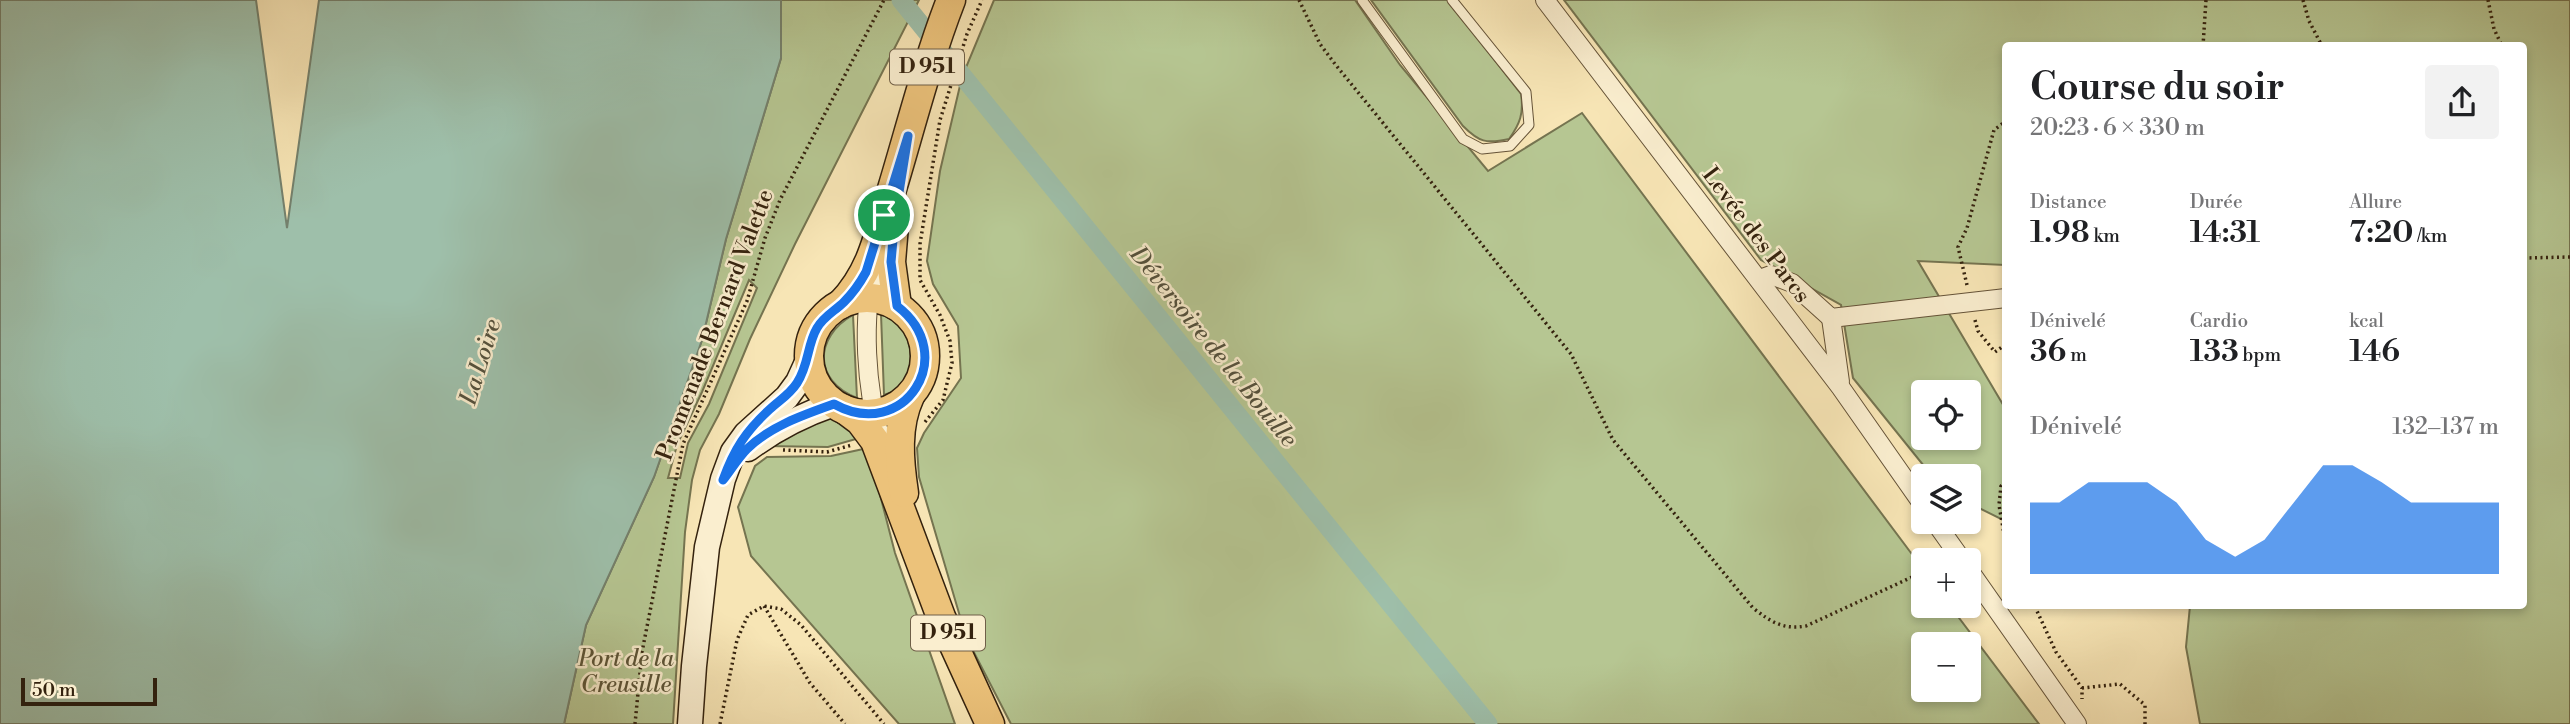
<!DOCTYPE html>
<html lang="fr">
<meta charset="utf-8">
<style>
:root{--surface:#fff;--page:#f2f2f2;--text:#202124;--muted:#757577;--accent:#1a73e8}
body{margin:0;font-family:"Libre Bodoni",serif;background:var(--page);color:var(--text);height:100vh;display:flex;flex-direction:column;font-size:26px;white-space:nowrap}
*{box-sizing:border-box;margin:0}
p{font-size:23px;color:var(--muted)}
.icon{flex:none;width:38px;height:38px;fill:none;stroke:currentColor;stroke-width:2;stroke-linecap:round;stroke-linejoin:round}
.map{position:relative;flex:1;overflow:hidden}
.details{position:absolute;left:2002px;top:42px;width:525px;height:567px;display:flex;flex-direction:column;background:var(--surface);border-radius:7px;box-shadow:0 4px 10px #0003}
.details>*{flex:none}
.tools{position:absolute;left:1911px;top:380px;display:grid;gap:14px}
.tools a{display:grid;place-items:center;width:70px;height:70px;border-radius:7px;background:var(--surface);box-shadow:0 4px 10px #0003;font-size:35px}
.scale{position:absolute;left:21px;bottom:18px;width:136px;box-sizing:border-box;padding-left:7px;border:4px solid #34220e;border-top:0;font-size:19px;line-height:24px;white-space:nowrap;color:#34220e;-webkit-text-stroke:5px #faeecf;paint-order:stroke}
.pin{position:absolute;display:grid;place-items:center;width:60px;height:60px;color:#fff;margin:-30px;border:4px solid #fff;border-radius:50%;box-shadow:0 2px 7px #0007}
.round{display:grid;place-items:center;flex:none;width:74px;height:74px;border-radius:7px;background:var(--page)}
.headline{display:flex;align-items:center;justify-content:space-between;height:119px;padding:0 28px}
h1{font-size:38px;font-weight:600;line-height:52px}
.stats{display:grid;grid-template-columns:repeat(3,1fr);gap:10px;height:119px;padding:7px 28px}
.stats div{display:grid;align-content:center}
.stats b{font-size:30px;font-weight:600}
.stats small{font-size:19px;font-weight:400}
.stats p{font-size:19px}
.chart{height:196px;padding:14px 28px}
.chart p{display:flex;justify-content:space-between}
.chart svg{width:100%;height:126px;margin-top:7px;fill:var(--accent);opacity:.7}
.map>svg:first-child{display:block}
</style>
<div class="map">
<svg width="2570" height="724" viewBox="0 0 2570 724">
<rect width="100%" height="100%" fill="#f7e5b5"/>
<filter id="stains"><feTurbulence type="fractalNoise" baseFrequency=".00286" numOctaves="4"/><feColorMatrix values="0 0 0 0 .2 0 0 0 0 .09 0 0 0 0 .02 0 0 0 .5 -.17"/></filter>
<radialGradient id="worn" r=".72"><stop offset=".6" stop-color="#630" stop-opacity="0"/><stop offset="1" stop-color="#630" stop-opacity=".3"/></radialGradient>
<g fill="#b6c692" stroke="#757450" stroke-width="2" fill-rule="evenodd">
<path d="M781,0H919L795,244L750,339L719,414L700,450L692,480L685,532L673,724H564L586,625L654,477L702,340L726,239L781,58ZM749,280L757,288L709,404L688,443L680,478H668L677,445L702,392Z"/>
<path d="M994,0H1355L1400,65L1488,171L1582,113L1923,569V606H1950L2039,724H1011L966,637L919,477L917,448L924,433L961,378L958,326L933,284L927,261L940,171L962,77ZM1923,644H1969V690H1923Z"/>
<path d="M1371,0H1448L1521,94C1524,113 1520,124 1509,139C1486,144 1479,142 1463,126Z"/>
<path d="M1564,0H2570V724H2200L2186,647L2190,606H2524V46H2006L2005,265L1918,261L2005,408V521L1969,503V476H1932L1853,378L1841,305L1761,260ZM1923,392H1969V438H1923Z"/>
<path d="M881,314C888,317 895,320 900,326C913,342 916,374 899,388C896,392 888,393 884,395Z"/>
<path d="M853,315L857,398C813,381 814,337 853,315Z"/>
<path d="M827,415L850,423L863,437L828,447L765,446Z"/>
<path d="M868,448L895,553L955,724H899L751,556L738,507L755,466L767,457L831,456Z"/>
</g>
<path fill="#9ebfaa" stroke="#74806c" stroke-width="2" d="M0,0H256L287,228L319,0H781V58L726,239L702,340L654,477L586,625L564,724H0Z"/>
<g fill="none" stroke-linecap="round" stroke-linejoin="round">
<path stroke="#9ebfaa" stroke-width="19" d="M901,0L1488,724"/>
<g stroke="#655338" stroke-width="11">
<path id="service" d="M1362,0L1463,139L1482,149L1510,146L1529,125L1526,92L1452,0"/>
</g>
<g stroke="#655338" stroke-width="20">
<g id="minor">
<path d="M1545,0L1841,388L1923,505"/>
<path d="M875,267C861,318 866,389 881,440"/>
<path d="M1760,279L1771,275L1792,283L1831,318L2006,298"/>
<path d="M1831,318L1840,382"/>
<path d="M1935,522L1962,560"/>
<path d="M1969,570L2077,724"/>
</g>
</g>
<g stroke="#34220e" stroke-width="27">
<g id="secondary">
<path d="M748,449C776,428 802,415 834,404"/>
<path d="M690,724L694,666L707,547L723,479L733,452L746,434L787,397L798,382L809,358"/>
</g>
</g>
<g stroke="#34220e" stroke-width="31">
<g id="primary">
<path d="M894,225L891,262L897,306"/>
<circle cx="867" cy="356" r="58"/>
<path d="M841,304C873,271 879,232 892,189C911,126 927,62 951,0"/>
<path d="M844,409L860,421L875,441L941,617L990,724"/>
<path d="M904,493C899,460 896,426 910,396"/>
</g>
</g>
<g stroke="#34220e" stroke-width="3.5" stroke-dasharray="2 3.5" stroke-linecap="butt">
<path d="M1299,0L1320,44L1335,64L1571,354L1613,440L1753,608C1771,622 1783,630 1806,626L1923,572"/>
<path d="M2303,0L2309,21L2322,46"/>
<path d="M2488,0L2494,29L2502,46"/>
<path d="M2203,46L2206,0"/>
<path d="M2524,258L2570,257"/>
<path d="M1967,285L1958,247L1967,228L1994,130L2006,121"/>
<path d="M1975,320L1978,331L1995,352L2006,344"/>
<path d="M925,422L943,400L952,363L950,341L940,315L920,280V244L940,120L967,34L982,0"/>
<path d="M783,450L827,452L852,445"/>
<path d="M2006,482L2001,486L1999,505L2006,545"/>
<path d="M764,606L810,683L845,724"/>
<path d="M2037,606V611L2056,652L2082,688V699"/>
<path d="M2082,688L2120,684L2145,705V724"/>
<path d="M635,724L642,652L683,444L747,301L765,238L780,200L884,0"/>
<path d="M720,724L737,640L748,615L764,606L781,609L801,625L884,724"/>
</g>
<use href="#service" stroke="#faeecf" stroke-width="9"/>
<use href="#minor" stroke="#faeecf" stroke-width="18"/>
<use href="#secondary" stroke="#faeecf" stroke-width="24"/>
<use href="#primary" stroke="#ecc27a" stroke-width="28"/>
</g>
<g fill="none" stroke-linecap="round" stroke-linejoin="round">
<g stroke="#fff" stroke-width="14">
<path id="route" d="M908,136L895,217L891,262L897,306C961,355 904,443 834,404C803,415 771,426 747,449C738,458 731,470 723,480C734,449 746,431 770,409C780,400 790,394 797,383C809,365 807,345 817,328C824,316 835,311 844,302C853,293 860,283 866,272Z"/>
</g>
<use href="#route" stroke="#1a73e8" stroke-width="9"/>
</g>
<g text-anchor="middle" dominant-baseline="central" stroke-width="5" stroke-linejoin="round" paint-order="stroke">
<g fill="#faeecf" stroke="#6f5f48" stroke-width="2">
<rect x="890" y="49.5" width="74" height="35" rx="5"/>
<rect x="911" y="615.5" width="74" height="35" rx="5"/>
</g>
<g font-size="21" font-weight="bold" fill="#34220e">
<text x="927" y="67">D 951</text>
<text x="948" y="633">D 951</text>
</g>
<g font-size="23" fill="#34220e" stroke="#faeecf">
<text transform="translate(1756 235) rotate(53)">Levée des Parcs</text>
<text transform="translate(715 325) rotate(-69)">Promenade Bernard Valette</text>
</g>
<g font-size="23" font-style="italic" fill="#5b5336" stroke="#faeecf">
<text x="626" y="659">Port de la<tspan x="626" dy="26">Creusille</tspan></text>
</g>
<g font-size="24" font-style="italic" fill="#54513d" stroke="#faeecf">
<text transform="translate(1213 347) rotate(51)">Déversoire de la Bouille</text>
<text transform="translate(481 362) rotate(-73)">La Loire</text>
</g>
</g>
<rect width="100%" height="100%" filter="url(#stains)"/>
<rect width="100%" height="100%" fill="url(#worn)"/>
</svg>
<div class="tools">
<a><svg class="icon" aria-label="locate" viewBox="0 0 24 24"><circle cx="12" cy="12" r="6"/><path d="M12 2v4M12 18v4M2 12h4M18 12h4"/></svg></a>
<a><svg class="icon" aria-label="layers" viewBox="0 0 24 24"><path d="M12 4l9 5-9 5-9-5zM3 14l9 5 9-5"/></svg></a>
<a>+</a>
<a>−</a>
</div>
<div class="scale">50 m</div>
<div class="pin" style="left:884px;top:215px;background:#1e9e55"><svg class="icon" aria-label="arrive" viewBox="0 0 24 24"><path d="M6 21V4h12l-3 4 3 4H6"/></svg></div>
<section class="details">
<div class="headline"><div><h1>Course du soir</h1><p>20:23 · 6 × 330 m</p></div><a class="round"><svg class="icon" aria-label="share" viewBox="0 0 24 24"><path d="M12 15V3M7 8l5-5 5 5M5 13v7h14v-7"/></svg></a></div>
<div class="stats">
<div><p>Distance</p><b>1.98<small> km</small></b></div>
<div><p>Durée</p><b>14:31</b></div>
<div><p>Allure</p><b>7:20<small> /km</small></b></div>
</div>
<div class="stats">
<div><p>Dénivelé</p><b>36<small> m</small></b></div>
<div><p>Cardio</p><b>133<small> bpm</small></b></div>
<div><p>kcal</p><b>146</b></div>
</div>
<div class="chart"><p><span>Dénivelé</span>132–137 m</p>
<svg viewBox="0 0 160 44" preserveAspectRatio="none"><path d="M0 44V19L10 19L20 12L30 12L40 12L50 19L60 32L70 38L80 32L90 19L100 6L110 6L120 12L130 19L140 19L150 19L160 19V44z"/></svg>
</div>
</section>
</div>
